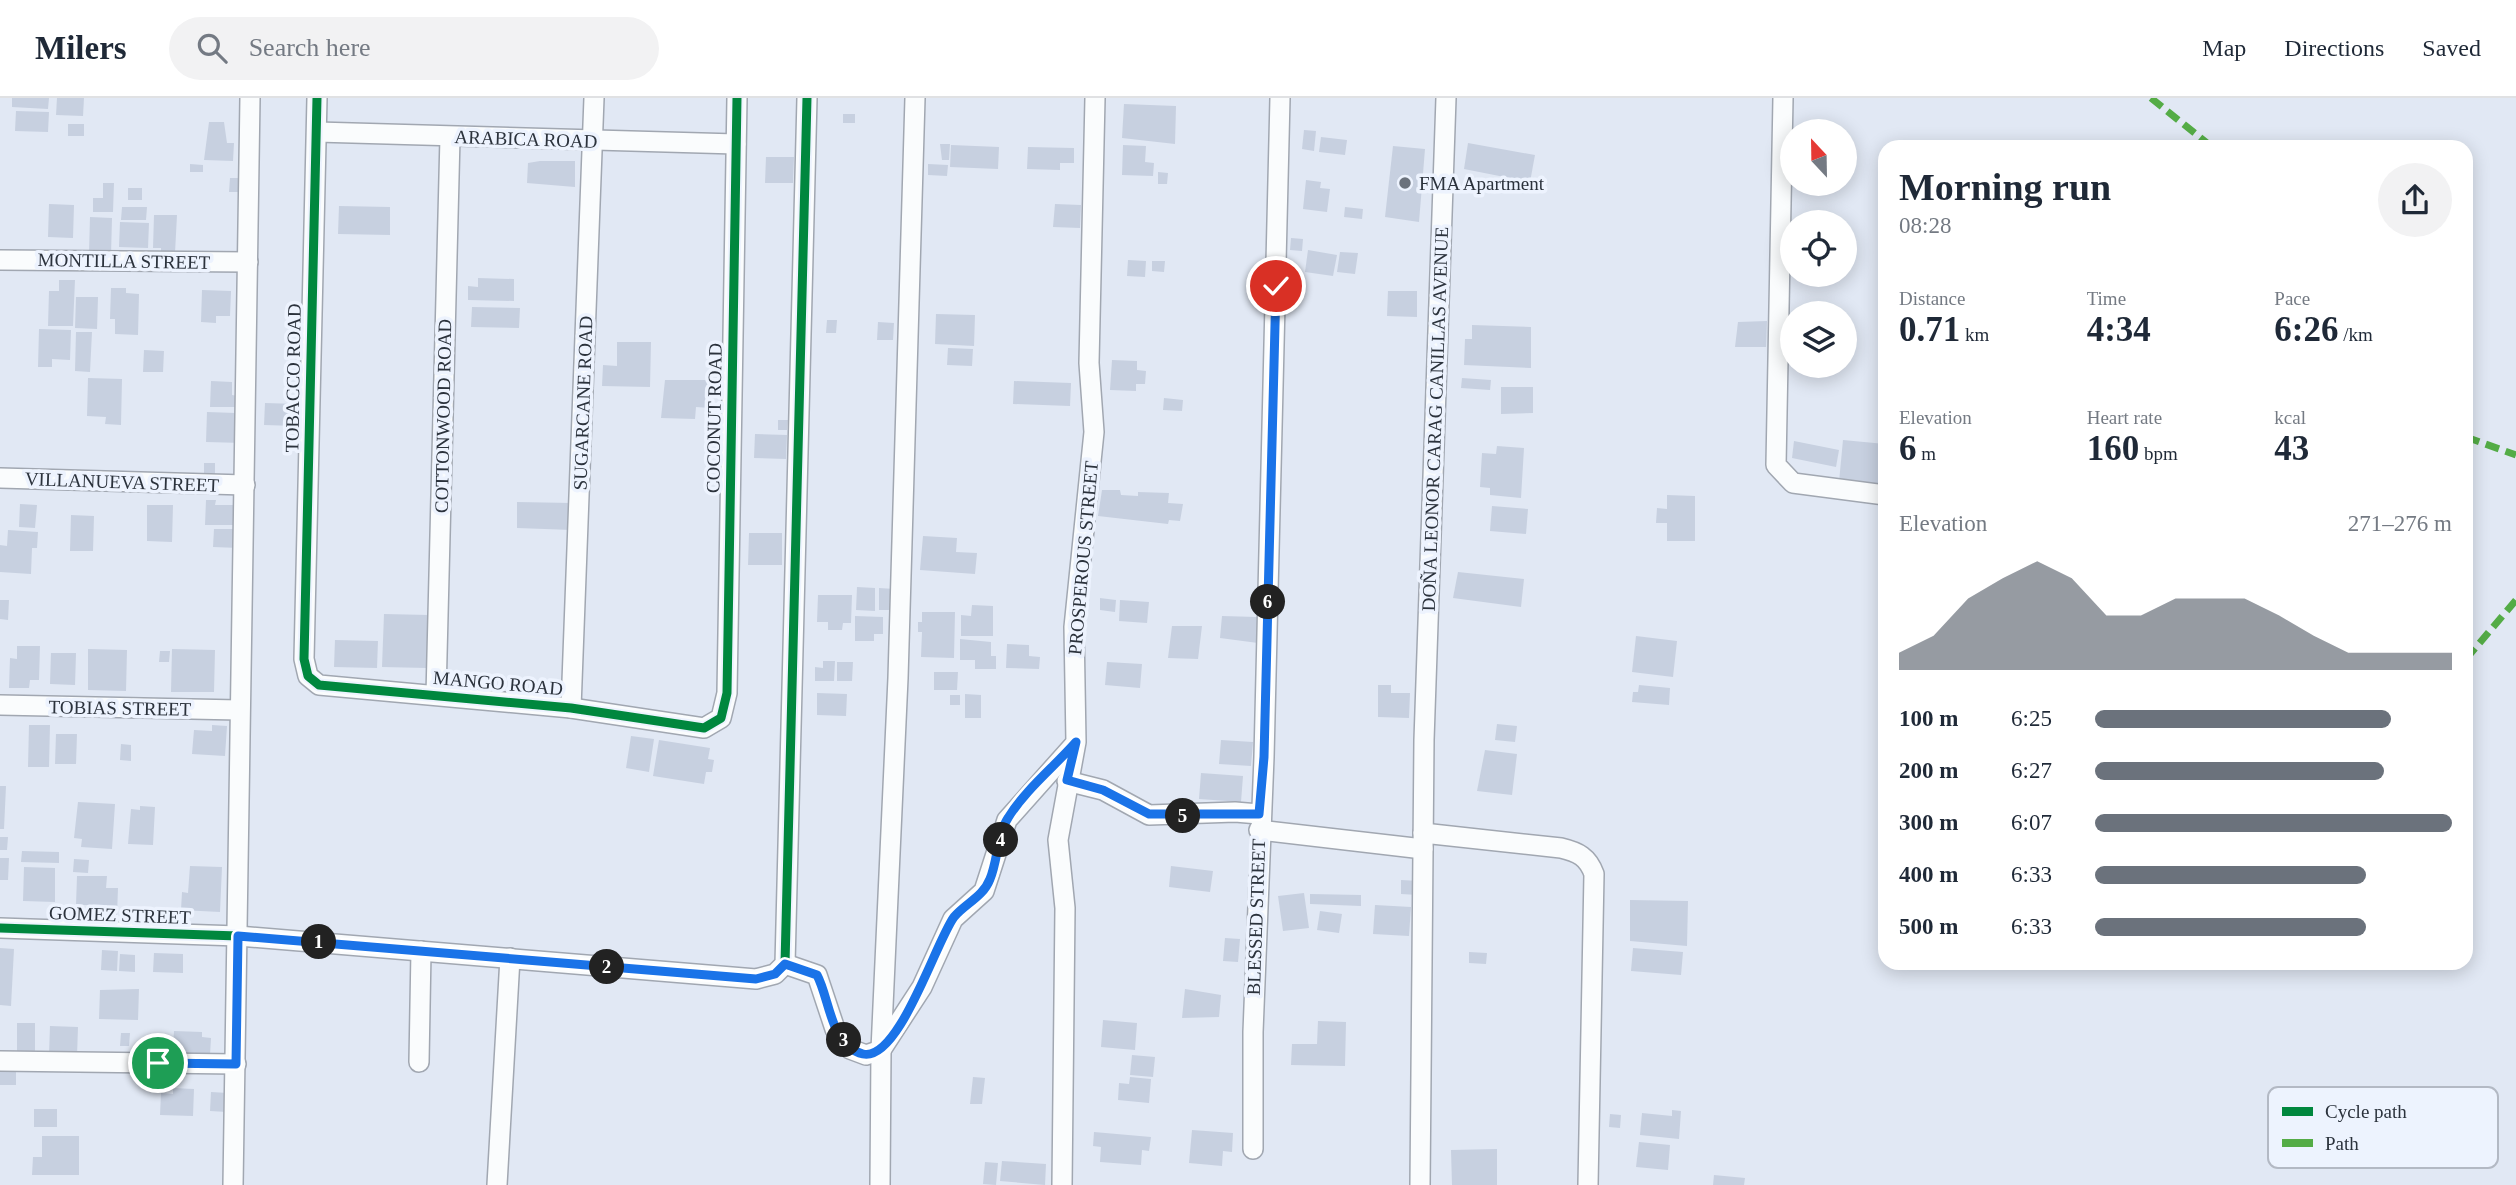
<!DOCTYPE html>
<meta charset="utf-8">
<style>
:root{--surface:#fff;--page:#f2f2f3;--text:#1f2937;--muted:#747a83;--line:#e0e1e3;--accent:#6b727c}
body{margin:0;font-family:"Times New Roman",serif;background:var(--page);color:var(--text);height:100vh;display:flex;flex-direction:column;font-size:26px;white-space:nowrap}
*{box-sizing:border-box;margin:0}
p{font-size:23px;color:var(--muted)}
.icon{flex:none;width:38px;height:38px;fill:none;stroke:currentColor;stroke-width:2;stroke-linecap:round;stroke-linejoin:round}
.map{position:relative;flex:1;overflow:hidden}
.sheet{position:absolute;left:1878px;top:42px;width:595px;height:830px;display:flex;flex-direction:column;background:var(--surface);border-radius:21px;box-shadow:0 4px 18px #0003}
.sheet>*{flex:none}
.needle{width:46px;rotate:338deg}
.buttons{position:absolute;left:1780px;top:21px;display:grid;gap:14px}
.buttons a{display:grid;place-items:center;width:77px;height:77px;border-radius:50%;background:var(--surface);box-shadow:0 4px 18px #0003;font-size:35px}
.pin{position:absolute;display:grid;place-items:center;width:60px;height:60px;color:#fff;margin:-30px;border:4px solid #fff;border-radius:50%;box-shadow:0 2px 7px #0007}
.km{position:absolute;width:35px;height:35px;margin:-18px;border-radius:50%;background:#222;color:#fff;font-size:19px;line-height:35px;text-align:center}
.round{display:grid;place-items:center;flex:none;width:74px;height:74px;border-radius:37px;background:var(--page)}
.head{display:flex;align-items:center;justify-content:space-between;height:119px;padding:0 21px}
h1{font-size:38px;font-weight:700;line-height:52px}
.stats{display:grid;grid-template-columns:repeat(3,1fr);gap:10px;height:119px;padding:7px 21px}
.stats div{display:grid;align-content:center}
.stats b{font-size:35px;font-weight:700}
.stats small{font-size:19px;font-weight:400}
.stats p{font-size:19px}
.chart{height:196px;padding:14px 21px}
.chart p{display:flex;justify-content:space-between}
.chart svg{width:100%;height:126px;margin-top:7px;fill:var(--accent);opacity:.7}
ul{padding:0 21px;list-style:none;font-size:23px}
li{display:grid;grid-template-columns:112px 84px 1fr;align-items:center;height:52px}
li i{height:18px;border-radius:9px;background:var(--accent)}
header{display:flex;align-items:center;gap:42px;box-sizing:border-box;height:98px;padding:0 35px;background:var(--surface);border-bottom:2px solid var(--line)}
header strong{font-size:33px}
nav{display:flex;gap:38px;margin-inline-start:auto;font-size:24px}
.search{width:490px;height:63px;background:var(--page);display:flex;align-items:center;gap:18px;box-sizing:border-box;padding:0 24px;border-radius:38px;color:var(--muted);font-size:26px}
.map>svg:first-child{display:block}
</style>
<header>
<strong>Milers</strong>
<div class="search"><svg class="icon" aria-label="search" viewBox="0 0 24 24"><circle cx="10" cy="10" r="6"/><path d="M15 15l6 6"/></svg>Search here</div>
<nav><a>Map</a><a>Directions</a><a>Saved</a></nav>
</header>
<div class="map">
<svg width="2516" height="1087" viewBox="0 0 2516 1087">
<rect width="100%" height="100%" fill="#e1e8f4"/>
<g fill="#c7d0e0">
<path d="M12,0H49L48,11L12,9Z"/>
<path d="M57,0H84L83,18L56,17Z"/>
<path d="M1124,6L1176,8L1175,46L1122,40Z"/>
<path d="M16,13L49,14L48,34L15,33Z"/>
<rect x="843" y="16" width="12" height="9"/>
<path d="M209,24H224L227,45H234L233,63L204,62Z"/>
<rect x="68" y="26" width="16" height="12"/>
<path d="M1304,32L1316,33L1314,53L1302,51Z"/>
<path d="M1321,39L1347,42L1345,57L1319,54Z"/>
<path d="M1468,45L1535,57L1530,84L1464,71Z"/>
<path d="M940,46H950L949,62H942Z"/>
<path d="M951,47L999,49L998,71L950,69Z"/>
<path d="M1123,47L1146,48L1145,64L1154,65L1153,78L1122,77Z"/>
<path d="M1393,48L1425,51L1419,124L1385,119Z"/>
<path d="M1028,49L1074,50V65H1060V72L1027,71Z"/>
<path d="M766,59H794L793,85H765Z"/>
<path d="M540,63H575V89L527,85L528,65Z"/>
<path d="M190,66L203,67V74H190Z"/>
<path d="M928,66L948,67L947,78L928,77Z"/>
<path d="M1158,74L1168,75L1167,86H1158Z"/>
<path d="M230,80H243L242,94H229Z"/>
<path d="M1306,82L1321,84L1320,90L1330,91L1327,114L1303,111Z"/>
<path d="M103,85H114L113,114H93V100H103Z"/>
<rect x="128" y="90" width="14" height="12"/>
<path d="M49,106L74,107L73,140L48,139Z"/>
<path d="M1055,106L1081,107L1080,130L1053,129Z"/>
<path d="M339,108L390,109V137L338,136Z"/>
<path d="M122,109H147L146,122H121Z"/>
<path d="M1345,109L1363,111L1362,121L1344,119Z"/>
<path d="M154,117H177L175,155H161V150H153Z"/>
<path d="M90,119L112,120L111,157L89,156Z"/>
<path d="M120,124L149,125L148,150L119,149Z"/>
<path d="M1291,140L1303,141L1302,153L1290,152Z"/>
<path d="M1308,152L1337,157L1333,178L1305,174Z"/>
<path d="M1340,154L1358,155L1355,176L1337,174Z"/>
<path d="M1128,162L1146,163L1145,179L1127,178Z"/>
<path d="M1152,163H1165L1164,174L1152,173Z"/>
<path d="M478,180L514,181V203L468,202V188L478,189Z"/>
<path d="M59,182H75L73,228H48L49,193H59Z"/>
<path d="M111,190H126V195L139,196L138,237L115,236V221H110Z"/>
<path d="M202,192L231,193L230,218H216V225L201,224Z"/>
<path d="M1388,193H1417V219L1387,218Z"/>
<path d="M76,199H98L97,231L75,230Z"/>
<path d="M472,209L520,210L519,230L471,229Z"/>
<path d="M936,216L975,217L974,248L935,246Z"/>
<path d="M827,222H837L836,235H826Z"/>
<path d="M1767,223L1766,249H1735L1738,224Z"/>
<path d="M878,224L894,225L893,242H877Z"/>
<path d="M1472,227L1531,229V270L1464,267L1465,241H1472Z"/>
<path d="M39,231L71,232L70,262L52,261V269H38Z"/>
<path d="M76,234H92L90,274L75,273Z"/>
<path d="M617,244H651L650,289L602,288L603,267L617,268Z"/>
<path d="M948,250L973,251L972,268L947,267Z"/>
<path d="M144,252L164,253L163,274H143Z"/>
<path d="M1112,262L1137,263V272L1146,273L1145,286H1136V293L1110,292Z"/>
<path d="M88,280L122,281L121,327L105,326L106,319L87,318Z"/>
<path d="M1462,280L1491,282L1490,292L1461,290Z"/>
<path d="M665,282H710V310L696,309L695,321L661,320Z"/>
<path d="M211,283L232,284V297L238,298V309H210Z"/>
<path d="M1014,283L1071,285L1070,308L1013,306Z"/>
<path d="M1501,289H1533V315L1501,316Z"/>
<path d="M1164,300L1183,302L1182,313L1163,312Z"/>
<path d="M265,305L297,306L296,328L264,327Z"/>
<path d="M207,314L236,315L243,345L206,344Z"/>
<path d="M778,322H788L787,332H778Z"/>
<path d="M755,336L787,337L786,361L754,360Z"/>
<path d="M1843,342L1885,346V389L1839,384Z"/>
<path d="M1794,343L1839,352L1836,369L1792,360Z"/>
<path d="M1497,348L1524,350L1521,400L1490,397V390L1480,389L1482,355L1496,356Z"/>
<rect x="204" y="365" width="11" height="14"/>
<path d="M1102,392H1120L1121,397L1138,398V394L1169,395L1168,405L1183,406L1180,423L1169,422L1168,426L1098,418Z"/>
<path d="M1667,397L1695,398V443H1667V425H1656L1657,410L1667,411Z"/>
<path d="M206,402H216L215,407H239V427H205Z"/>
<path d="M517,404L572,405V432L517,430Z"/>
<path d="M20,406L37,407L35,430L19,429Z"/>
<path d="M147,407H173L172,444L147,443Z"/>
<path d="M1492,408L1528,411L1526,436L1490,433Z"/>
<path d="M71,417L94,418L93,453H70Z"/>
<path d="M214,431H240L239,450L213,449Z"/>
<path d="M8,432L38,434L37,450H32L31,476L0,474V447L7,448Z"/>
<path d="M749,435H782V467H748Z"/>
<path d="M923,438L957,440L956,454L977,455L975,476L920,472Z"/>
<path d="M1458,474L1524,481L1521,509L1453,500Z"/>
<path d="M857,489L875,490V513L856,512Z"/>
<path d="M879,490L895,491V512H879Z"/>
<path d="M818,497H852L851,525H843L842,532H828V524H817Z"/>
<path d="M1100,500L1116,502L1115,514L1100,512Z"/>
<path d="M0,502H9L8,522L0,521Z"/>
<path d="M1120,502L1149,504L1147,525L1119,523Z"/>
<path d="M972,507L993,508V538H961V517L971,518Z"/>
<path d="M922,514H955L954,560L921,559L922,534H918V524H922Z"/>
<path d="M384,516L429,517L427,570L382,569Z"/>
<path d="M855,518L883,519V536H874V543H855Z"/>
<path d="M1222,518L1257,519L1258,545L1220,540Z"/>
<path d="M1172,528H1202L1198,561L1168,560Z"/>
<path d="M1636,538L1677,543L1673,579L1632,574Z"/>
<path d="M960,541L991,544V558H996V571H975V562H960Z"/>
<path d="M335,542L378,543L377,570L334,569Z"/>
<path d="M1007,546L1029,547V558L1040,559L1039,571L1006,570Z"/>
<path d="M17,548H40L39,582H30L29,590H9L10,560L17,561Z"/>
<path d="M88,551L127,552L126,593L88,592Z"/>
<path d="M172,551L215,552L214,594H171Z"/>
<path d="M160,553H170L169,564H159Z"/>
<path d="M51,555H76L75,587L50,586Z"/>
<path d="M823,563H835L834,583H815V569L823,570Z"/>
<path d="M837,564H853L852,583H837Z"/>
<path d="M1107,564L1142,566L1140,590L1105,587Z"/>
<path d="M934,574H958L957,592H934Z"/>
<path d="M1378,587H1391V595H1410L1409,620L1378,619Z"/>
<path d="M1639,587L1670,590L1669,607L1632,604L1633,594H1638Z"/>
<path d="M817,595L847,596L846,618L817,617Z"/>
<path d="M965,596L981,597V620H965Z"/>
<rect x="950" y="597" width="10" height="10"/>
<path d="M1497,626L1517,628L1515,644L1495,642Z"/>
<path d="M29,627H50L49,669H28Z"/>
<path d="M212,627L227,628L225,658L192,656L194,632L212,633Z"/>
<path d="M56,636H77L76,666H55Z"/>
<path d="M631,638L654,641L649,674L626,670Z"/>
<path d="M659,642L710,650L708,661L714,662L712,674H706L704,686L653,678Z"/>
<path d="M1221,642L1253,644L1251,668L1219,666Z"/>
<path d="M121,646L131,647V663L120,662Z"/>
<path d="M1485,652L1517,656L1512,697L1477,693Z"/>
<path d="M1201,675L1243,678L1241,704L1199,701Z"/>
<path d="M0,688H6L4,731H0Z"/>
<path d="M78,704L115,706L112,751L81,749L82,741L74,740Z"/>
<path d="M140,708L155,709L153,747L128,746L131,711L140,712Z"/>
<path d="M0,739H8L7,752H0Z"/>
<path d="M22,753L59,754V765L21,764Z"/>
<path d="M0,760H9L8,782H0Z"/>
<path d="M74,761L89,762L88,775L73,774Z"/>
<path d="M190,768L222,769L220,814L181,812L182,794L188,795Z"/>
<path d="M1171,768L1213,773L1210,794L1169,789Z"/>
<path d="M24,769L55,770V804L23,803Z"/>
<path d="M77,778H107L106,790H118L117,817H89V807H76Z"/>
<path d="M1401,782L1419,783L1418,797L1401,796Z"/>
<path d="M1304,795L1309,830L1283,833L1278,798Z"/>
<path d="M1310,796L1361,797V808L1310,806Z"/>
<path d="M1630,802L1688,803L1687,848L1630,843Z"/>
<path d="M1375,807L1411,809L1409,838L1373,836Z"/>
<path d="M1320,813L1342,816L1339,835L1317,832Z"/>
<path d="M1225,840L1240,841L1238,864L1223,863Z"/>
<path d="M0,850L14,851L11,908L0,907Z"/>
<path d="M1633,850L1683,854L1681,877L1631,873Z"/>
<path d="M102,852L118,853L117,873L101,872Z"/>
<path d="M1469,854L1487,855L1486,866L1469,865Z"/>
<path d="M154,855L183,856V875L153,874Z"/>
<path d="M120,856L135,857V874L119,873Z"/>
<path d="M139,891L138,922L99,921L100,892Z"/>
<path d="M1185,891L1221,897L1219,919L1182,920Z"/>
<path d="M1103,922L1137,925L1135,952L1101,949Z"/>
<path d="M1318,923L1346,924L1345,968L1291,967L1292,946H1317Z"/>
<rect x="17" y="925" width="18" height="30"/>
<path d="M50,928L78,929L77,958L49,957Z"/>
<path d="M174,933L202,934V939L211,940L210,957L172,962Z"/>
<path d="M121,935H130L129,948H120Z"/>
<path d="M1132,957L1155,959L1153,979L1130,977Z"/>
<rect x="0" y="974" width="16" height="13"/>
<path d="M973,979L985,980L982,1006H970Z"/>
<path d="M1130,979L1151,981L1149,1005L1118,1002L1119,985L1129,986Z"/>
<path d="M173,990L194,991L193,1018L160,1017L161,995L173,996Z"/>
<path d="M211,994L228,995L227,1014L210,1013Z"/>
<rect x="34" y="1011" width="23" height="18"/>
<path d="M1672,1012L1681,1013L1679,1041L1640,1037L1642,1015L1672,1018Z"/>
<path d="M1610,1016L1621,1017L1620,1030L1609,1029Z"/>
<path d="M1192,1032L1233,1035L1232,1054L1223,1053L1222,1068L1189,1065Z"/>
<path d="M1094,1034L1151,1039L1149,1053L1142,1052L1141,1067L1100,1064L1101,1049L1093,1048Z"/>
<path d="M42,1038H79V1077H32L33,1059H42Z"/>
<path d="M1639,1044L1670,1047L1668,1072L1636,1069Z"/>
<path d="M1497,1051V1087H1452L1451,1052Z"/>
<path d="M1002,1063L1046,1066L1045,1087L1000,1083Z"/>
<path d="M985,1064L998,1065L996,1087L983,1086Z"/>
<path d="M1714,1077L1745,1080L1744,1087H1713Z"/>
</g>
<g fill="none" stroke-linecap="round" stroke-linejoin="round">
<g stroke="#a1a7b1" stroke-width="22">
<g id="minor">
<path d="M317,0L304,561L308,578L319,587L571,610L704,630L721,620L727,595L737,0"/>
<path d="M1783,0L1776,367L1793,385L1885,397"/>
<path d="M317,34L736,46"/>
<path d="M0,162L248,164"/>
<path d="M0,380L245,387"/>
<path d="M436,597L450,39"/>
<path d="M0,607L239,612"/>
<path d="M571,610L594,0"/>
<path d="M1067,683L1103,692L1149,717L1235,714L1259,716"/>
<path d="M1259,732L1423,751"/>
<path d="M1423,735L1561,750C1578,754 1588,759 1594,776L1588,1087"/>
<path d="M0,830L238,838L756,881L775,876L785,866L807,0"/>
<path d="M785,866L817,877L835,931L850,951L866,957L881,952L922,889L953,821L984,793L1007,722L1073,648"/>
<path d="M0,963L236,966"/>
<path d="M419,964L421,853"/>
<path d="M1253,1051V934L1264,659L1280,0"/>
<path d="M233,1087L250,0"/>
<path d="M497,1087L510,860"/>
<path d="M880,1087L881,952L898,580L915,0"/>
<path d="M1062,1087L1065,810L1058,742L1076,644L1074,529L1094,334L1089,265L1095,0"/>
<path d="M1420,1087L1424,642L1446,0"/>
</g>
</g>
<use href="#minor" stroke="#fafcfd" stroke-width="19"/>
<g stroke="#54ac46" stroke-width="7" stroke-dasharray="14 7" stroke-linecap="butt">
<path d="M2151,0L2212,49"/>
<path d="M2466,339L2516,357"/>
<path d="M2466,561L2516,502"/>
</g>
<g stroke="#edf3fe" stroke-width="13">
<g id="cycleway">
<path d="M317,0L304,561L308,578L319,587L571,610L704,630L721,620L727,595L737,0"/>
<path d="M0,830L238,838L756,881L775,876L785,866L807,0"/>
</g>
</g>
<use href="#cycleway" stroke="#00873e" stroke-width="9"/>
</g>
<g fill="none" stroke-linecap="round" stroke-linejoin="round">
<g stroke="#fff" stroke-width="14">
<path id="route" d="M158,965L236,966L238,838L756,881L775,876L785,866L817,877C830,901 830,948 863,956C899,964 936,843 954,819C966,805 983,799 990,781C998,762 997,737 1008,720C1025,692 1054,669 1076,644L1067,682L1103,692L1149,716H1259L1264,659L1276,188"/>
</g>
<use href="#route" stroke="#1a73e8" stroke-width="9"/>
</g>
<circle fill="#6b727c" stroke="#edf3fe" stroke-width="2.5" cx="1405" cy="85" r="7"/>
<g text-anchor="middle" dominant-baseline="central" stroke-width="7" stroke-linejoin="round" paint-order="stroke">
<g font-size="19" fill="#2b323c" stroke="#edf3fe">
<text transform="translate(526 41) rotate(2)">ARABICA ROAD</text>
<text transform="translate(124 163) rotate(1)">MONTILLA STREET</text>
<text transform="translate(293 280) rotate(-89)">TOBACCO ROAD</text>
<text transform="translate(583 305) rotate(-88)">SUGARCANE ROAD</text>
<text transform="translate(443 318) rotate(-89)">COTTONWOOD ROAD</text>
<text transform="translate(714 320) rotate(-89)">COCONUT ROAD</text>
<text transform="translate(1435 321) rotate(-88)">DOÑA LEONOR CARAG CANILLAS AVENUE</text>
<text transform="translate(122 384) rotate(2)">VILLANUEVA STREET</text>
<text transform="translate(1083 460) rotate(-85)">PROSPEROUS STREET</text>
<text transform="translate(498 585) rotate(5)">MANGO ROAD</text>
<text transform="translate(120 610) rotate(1)">TOBIAS STREET</text>
<text transform="translate(120 817) rotate(2)">GOMEZ STREET</text>
<text transform="translate(1256 819) rotate(-88)">BLESSED STREET</text>
</g>
<g font-size="19" fill="#2b323c" stroke="#edf3fe" text-anchor="start">
<text x="1419" y="85">FMA Apartment</text>
</g>
</g>
<rect x="2268" y="989" width="230" height="81" rx="10" fill="#edf3fe" stroke="#b3b9c4" stroke-width="2"/>
<rect x="2282" y="1009" width="31" height="9" fill="#00873e"/>
<rect x="2282" y="1041" width="31" height="8" fill="#54ac46"/>
<g font-size="19" fill="#2b323c">
<text x="2325" y="1020">Cycle path</text>
<text x="2325" y="1052">Path</text>
</g>
</svg>
<div class="buttons">
<a><svg class="needle" viewBox="-14 -14 28 28"><path d="M0-13l5 13h-10z" fill="#e53935"/><path d="M0 13l5-13h-10z" fill="#747a83"/></svg></a>
<a><svg class="icon" aria-label="locate" viewBox="0 0 24 24"><circle cx="12" cy="12" r="6"/><path d="M12 2v4M12 18v4M2 12h4M18 12h4"/></svg></a>
<a><svg class="icon" aria-label="layers" viewBox="0 0 24 24"><path d="M12 4l9 5-9 5-9-5zM3 14l9 5 9-5"/></svg></a>
</div>
<div class="pin" style="left:158px;top:965px;background:#1e9e55"><svg class="icon" aria-label="arrive" viewBox="0 0 24 24"><path d="M6 21V4h12l-3 4 3 4H6"/></svg></div>
<div class="pin" style="left:1276px;top:188px;background:#d93025"><svg class="icon" aria-label="check" viewBox="0 0 24 24"><path d="M5 12l5 5 9-10"/></svg></div>
<b class="km" style="left:319px;top:844px">1</b>
<b class="km" style="left:607px;top:869px">2</b>
<b class="km" style="left:844px;top:942px">3</b>
<b class="km" style="left:1001px;top:742px">4</b>
<b class="km" style="left:1183px;top:718px">5</b>
<b class="km" style="left:1268px;top:504px">6</b>
<section class="sheet">
<div class="head"><div><h1>Morning run</h1><p>08:28</p></div><a class="round"><svg class="icon" aria-label="share" viewBox="0 0 24 24"><path d="M12 15V3M7 8l5-5 5 5M5 13v7h14v-7"/></svg></a></div>
<div class="stats">
<div><p>Distance</p><b>0.71<small> km</small></b></div>
<div><p>Time</p><b>4:34</b></div>
<div><p>Pace</p><b>6:26<small> /km</small></b></div>
</div>
<div class="stats">
<div><p>Elevation</p><b>6<small> m</small></b></div>
<div><p>Heart rate</p><b>160<small> bpm</small></b></div>
<div><p>kcal</p><b>43</b></div>
</div>
<div class="chart"><p><span>Elevation</span>271–276 m</p>
<svg viewBox="0 0 160 44" preserveAspectRatio="none"><path d="M0 44V38L10 32L20 19L30 12L40 6L50 12L60 25L70 25L80 19L90 19L100 19L110 25L120 32L130 38L140 38L150 38L160 38V44z"/></svg>
</div>
<ul>
<li><b>100 m</b>6:25<i style="width:83%"></i></li>
<li><b>200 m</b>6:27<i style="width:81%"></i></li>
<li><b>300 m</b>6:07<i style="width:100%"></i></li>
<li><b>400 m</b>6:33<i style="width:76%"></i></li>
<li><b>500 m</b>6:33<i style="width:76%"></i></li>
</ul>
</section>
</div>
